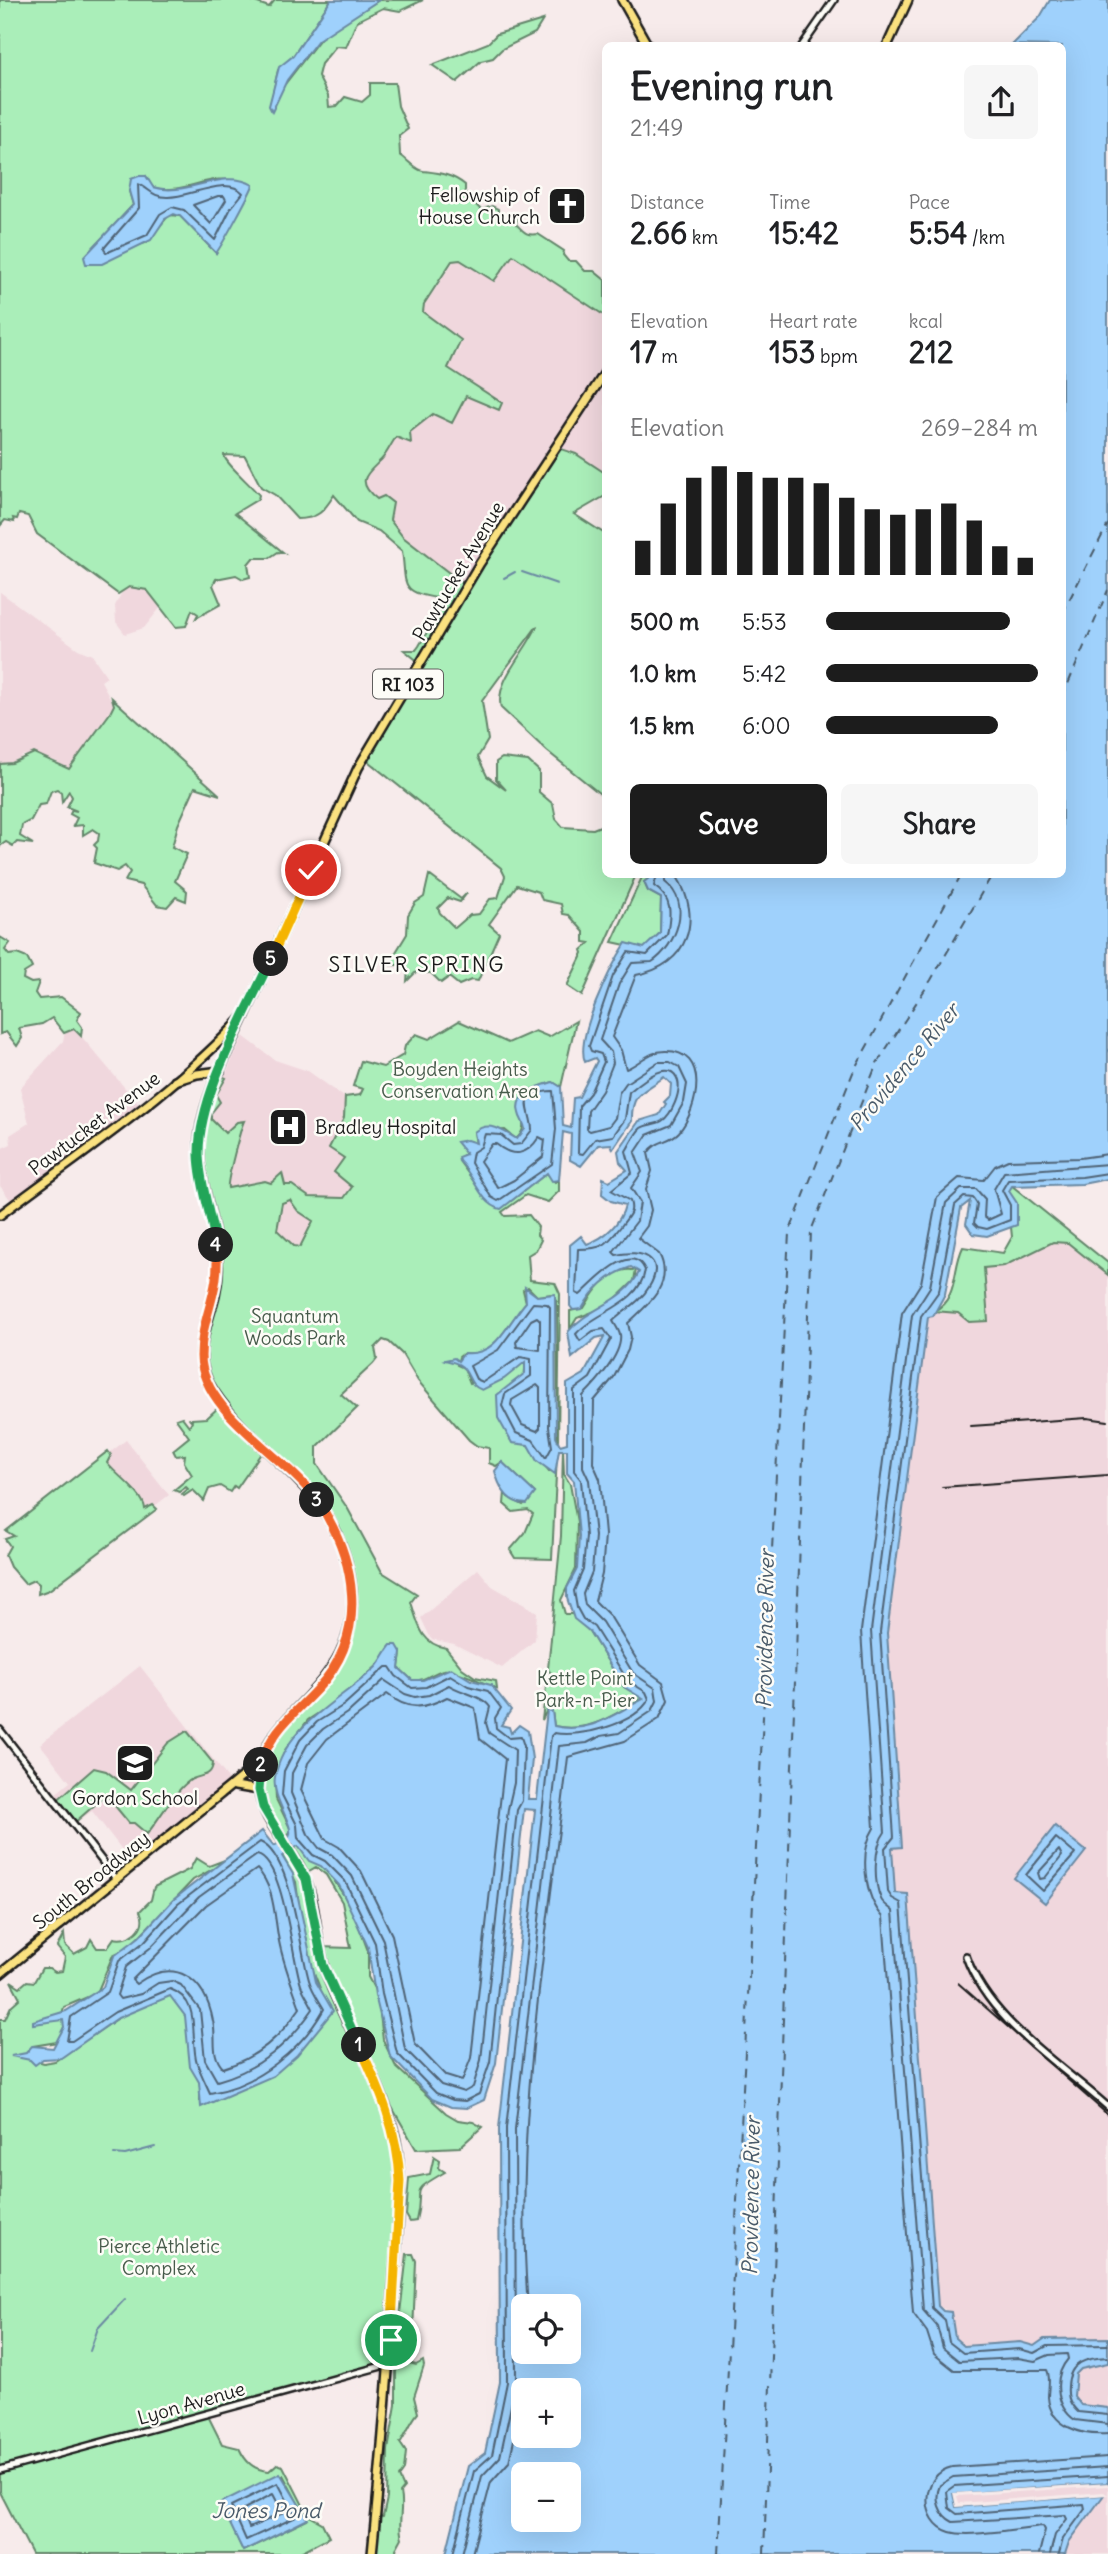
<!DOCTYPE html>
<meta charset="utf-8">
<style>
:root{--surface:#fff;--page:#f6f6f6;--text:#202124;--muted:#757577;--accent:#1c1c1c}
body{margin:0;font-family:Delius,sans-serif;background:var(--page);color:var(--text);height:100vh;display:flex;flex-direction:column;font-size:26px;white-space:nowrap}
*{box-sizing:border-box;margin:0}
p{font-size:23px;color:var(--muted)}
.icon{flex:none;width:38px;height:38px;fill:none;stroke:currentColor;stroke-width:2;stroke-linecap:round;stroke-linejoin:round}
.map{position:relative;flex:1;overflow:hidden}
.side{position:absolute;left:602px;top:42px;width:464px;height:836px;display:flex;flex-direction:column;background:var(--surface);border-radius:10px;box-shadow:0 7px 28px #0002}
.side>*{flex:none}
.buttons{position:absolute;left:511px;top:2294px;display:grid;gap:14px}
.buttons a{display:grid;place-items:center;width:70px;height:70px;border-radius:10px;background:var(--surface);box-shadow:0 7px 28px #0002;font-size:35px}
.pin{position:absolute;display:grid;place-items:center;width:60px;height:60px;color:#fff;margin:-30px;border:4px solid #fff;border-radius:50%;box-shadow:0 2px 7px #0007}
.km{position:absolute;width:35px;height:35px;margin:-18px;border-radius:50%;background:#222;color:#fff;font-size:19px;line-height:35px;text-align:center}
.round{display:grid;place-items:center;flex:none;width:74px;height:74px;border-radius:10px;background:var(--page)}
.headline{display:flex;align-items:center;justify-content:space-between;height:119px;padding:0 28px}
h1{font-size:38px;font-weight:800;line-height:52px}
.stats{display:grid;grid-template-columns:repeat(3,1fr);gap:10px;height:119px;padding:7px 28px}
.stats div{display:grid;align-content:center}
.stats b{font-size:30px;font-weight:800}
.stats small{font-size:19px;font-weight:400}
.stats p{font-size:19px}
.chart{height:196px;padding:14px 28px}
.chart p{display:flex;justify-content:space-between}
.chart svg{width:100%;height:126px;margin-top:7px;stroke:var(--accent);stroke-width:6}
.button{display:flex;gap:14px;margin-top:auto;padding:14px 28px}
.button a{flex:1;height:80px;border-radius:10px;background:var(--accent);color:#fff;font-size:28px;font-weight:800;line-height:80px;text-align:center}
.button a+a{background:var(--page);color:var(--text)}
ul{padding:0 28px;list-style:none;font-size:23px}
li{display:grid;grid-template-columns:112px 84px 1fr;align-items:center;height:52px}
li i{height:18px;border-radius:9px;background:var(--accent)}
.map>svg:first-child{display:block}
</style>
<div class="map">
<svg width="1108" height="2554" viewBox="0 0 1108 2554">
<rect width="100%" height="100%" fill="#f7ebeb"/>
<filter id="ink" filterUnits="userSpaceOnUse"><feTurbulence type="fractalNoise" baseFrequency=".0143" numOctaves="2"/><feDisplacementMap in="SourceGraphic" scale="14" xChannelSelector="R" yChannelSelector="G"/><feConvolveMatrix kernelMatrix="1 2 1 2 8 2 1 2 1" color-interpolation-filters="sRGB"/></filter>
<g filter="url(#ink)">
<g fill="#f0d7dd">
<path d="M513,255L605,316V473L576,454L558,448L466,586L403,537L390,520L391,502L384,496L377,499L371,495L366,489L365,481L368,470L381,460L384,451L397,437L412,440L410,432L425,418L433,414L442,416L461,407L465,396L499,410L502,403L448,368L460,348L423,312V307L456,258L494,281Z"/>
<path d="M137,586L147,590L160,608L144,628L125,634L116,622L115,606L124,588Z"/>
<path d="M0,592L78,649L92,655L107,677L101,681L114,705L69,770L55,761L24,755L12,763L0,764Z"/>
<path d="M75,1029L141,1107L12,1202L0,1186V1149L11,1144L10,1135L29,1123L20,1088L63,1041L65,1031Z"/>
<path d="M243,1036L275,1060L308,1071L347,1099L390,1154L315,1247H283L253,1225L203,1155L213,1099Z"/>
<path d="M1053,1242L1068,1243L1108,1275V2338L1034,2346L1020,2342L964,2346L955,2338L951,2312L938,2306L908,1894L895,1893L892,1847H902L887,1633L928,1316H933L934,1311L958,1313L969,1322L984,1268L1004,1266Z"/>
<path d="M126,1440L169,1495L50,1586L9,1532Z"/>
<path d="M478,1569L492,1586L537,1612L535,1640L502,1668L454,1644L431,1639L421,1618Z"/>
<path d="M140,1666L231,1782L130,1860L92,1811L75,1823L54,1795L70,1782L40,1744Z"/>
<path d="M1108,2363V2408L1081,2405L1074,2396L1075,2374L1081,2369Z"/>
<path d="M1108,2483V2554H1065L1070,2540L1103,2495L956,2507L953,2493Z"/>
</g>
<g fill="#aaeeb9" stroke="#63856a" stroke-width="2" fill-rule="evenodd">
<path d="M0,0H249L269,7L275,0H331L293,56L278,70L273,93L285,84L323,35L379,0H423L400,11L383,8L357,21L346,47L336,46L321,64L318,76L328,96L329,107L337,106L345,97L362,102L370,95V83H395L398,106L408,129L399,136L400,155C407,159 415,170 423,171C439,173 452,174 465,185V193L481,210L492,206L498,209V214L504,220L517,218L516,224C524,232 526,236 538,234L564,251L563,255L568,261H576L585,271H594L605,280V316L513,255L494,281L460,260L452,261L424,304L423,312L461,340L448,368L502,403L499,410L466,396L452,423L433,414L410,432L411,443L396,437C391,444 386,455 381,460C368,473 354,481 377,499L384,496L393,503L390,520L403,537L466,586L555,447L576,454L605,473V496L574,514L605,534V798L547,751L501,708C494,681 527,651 537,626L482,701L488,740L478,757L487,776L506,790L496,779V762L502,758L528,761L539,771V792L553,804L556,819L563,827L593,829L605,824L606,875H636L582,996L567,986L583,953L582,950L590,943L584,942V932L569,915L563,914L561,904L542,900L539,892L517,885L489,924L499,933L478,981L471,980L459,985L449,977L441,983L431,973L416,972L407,981L408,971L400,965H388L407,934L408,915L415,903L424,897L429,875L461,899L467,893L460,902L448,898L438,908L440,913L455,928L470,915L479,914L490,899L498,898L505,876L501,868L364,758L420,663L404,650H416L419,646L442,606L437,598C398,592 407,583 402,551L379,531L357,522L334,495C324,511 318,519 297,519L275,495L261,487L245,456L224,455C224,462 251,485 259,495L258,499L235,513L284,553L278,552L269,558H253L248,564L250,577L243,579L236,575L216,579L213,585L221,604L196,618L198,614L192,610L186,626L176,627L147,590L129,587L118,594L37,534L28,516L19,514L17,519L13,518L14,522L5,520L0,526ZM146,176L152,187C182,197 213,170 240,183L237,211L216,253L180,216L169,215L146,243L129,248L90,251L133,205L129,191Z"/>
<path d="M543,20L535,33L502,49L493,58L481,61L457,82L432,65L488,43L497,34Z"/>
<path d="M112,698L220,795L195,787L178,825L172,847L187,854L175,881L187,891L186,901L176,897L167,907L157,905L141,885L125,881L130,872L125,866L117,871L94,863L97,848L94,845L98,841L99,833L93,829L83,835V825L73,826L77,818L70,814L72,810L77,811L67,807L72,797L69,791L62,802L61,792L57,789L51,791L46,804L39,805L31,820L22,825L20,836L33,844L17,842L13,846L6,842L0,846V764L12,763L34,753L69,769L110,713L114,705Z"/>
<path d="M643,875H653L644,882L648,891L661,898L660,933L644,949L612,942Z"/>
<path d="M0,937L10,943L5,950L9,955L17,954L27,958L32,968L24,973L23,979L31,983L39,982L35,993L39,999L61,997L81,1012L77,1020L82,1027L81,1036L74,1029L64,1033L52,1018L42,1024L19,1028L22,1038L17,1046L6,1032L0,1034Z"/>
<path d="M459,1021L508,1043L535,1031L549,1037L576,1021L561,1087L553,1082C491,1101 540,1118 516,1139L505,1130L474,1132L476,1144L472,1143L459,1161L484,1195L511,1201L547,1173L555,1182L559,1180V1191L548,1202L526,1195L502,1212L505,1216L529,1215L538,1227L537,1235L541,1240L536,1250L528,1255L530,1280L555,1283L560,1294L558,1441L557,1302L551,1294L537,1296L528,1287L523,1290L526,1302L499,1339L483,1354L464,1353L459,1357L457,1365L464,1368L470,1383L512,1370L526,1360L517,1443L528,1445L549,1471H555L557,1454L552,1559L515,1558L510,1550L525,1533L533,1514L528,1510L513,1512L504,1504L505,1492L508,1497L523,1505L535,1493L502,1462L496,1466L489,1463V1448L477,1446L469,1440L418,1381L402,1354L389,1342L383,1340L375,1348L377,1359L373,1364L341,1394L357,1408L317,1447V1464L348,1509L382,1572L417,1594L411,1602C418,1624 421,1644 446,1648L462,1668L475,1677L496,1681L497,1689C489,1685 451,1667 443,1670C431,1673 425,1682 412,1680L399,1668L401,1652L394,1644L378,1665L340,1699L308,1720L285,1750L275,1778L276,1799L291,1830L285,1840L268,1814L260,1789L262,1765L279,1730L319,1686L349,1633L348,1565L325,1512L264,1449L237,1488L234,1486L230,1492L220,1486L209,1489L204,1501L193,1490L184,1496L182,1494L188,1489L186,1487L179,1492L174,1490L192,1475L184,1462L185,1455L176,1456L173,1450L189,1437L176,1419L182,1417L189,1426L192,1421L190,1419L207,1418L222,1404L200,1359L218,1273L204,1187L202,1121L219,1075L226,1078L216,1095L220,1102L211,1113V1119L225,1133L237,1122L244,1121C241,1127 226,1183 228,1188L265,1181L271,1183L282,1173L285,1185H292L309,1197L344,1198L352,1187L334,1172L344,1158L329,1148L344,1118L345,1097L360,1095L363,1089L353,1086L361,1061L383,1067L403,1055L405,1046L416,1034L429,1039ZM290,1200L298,1211L313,1221L300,1247L294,1246L277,1230L282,1203Z"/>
<path d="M1011,1185L1108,1263V1275L1068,1243L1053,1242L1004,1266L984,1268L988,1321L969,1322L958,1313L934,1311C959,1298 952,1269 963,1247L1003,1253L1012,1237L1007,1189Z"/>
<path d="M636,1269L634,1281L608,1306L577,1318L570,1329V1311L584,1308C593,1293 606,1272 626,1270C629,1269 633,1271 636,1269Z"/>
<path d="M563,1448L564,1474L570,1484L577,1522L576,1569L561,1600L565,1614H572L589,1631L624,1687L643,1698C615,1714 589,1734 554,1726L552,1711L547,1710L542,1720L547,1678L552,1675L548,1669L561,1536Z"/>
<path d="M108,1451L111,1455L107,1463C118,1477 144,1494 145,1509L153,1505L157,1509L49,1590L38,1594L39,1584L34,1580L25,1584L10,1567L5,1555L10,1546L5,1539L14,1536L6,1531Z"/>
<path d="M187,1731L213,1763C212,1779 198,1774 189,1781C173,1793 160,1818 147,1834L134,1823H129L106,1795L73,1824L55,1802L94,1768L106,1771L131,1790L168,1743Z"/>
<path d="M295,1842L324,1865L352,1908L368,1951V1977L378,1996L383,2040L396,2067L446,2113L458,2120L473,2122L482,2127L460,2147L416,2149L389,2102H383L399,2174L389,2363L207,2414L222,2444L239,2448C245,2461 253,2470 269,2471L277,2464L283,2466L308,2515L322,2523L329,2537L297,2554H32L0,2492V2019H5L11,2006L20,1998L11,1981L20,1987L27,1981L34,1982L42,1968H49L55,1972L62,1971L65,1957L57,1947L64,1934L65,1945L74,1954L87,1947L91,1939L97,1948H107L114,1938C129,1942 149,1928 140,1911L151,1900L154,1887L190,1869L196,1858L209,1866L222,1861L218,1866L193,1880L129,1947L113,1955L97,1993L64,2007L62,2014L67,2021L57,2042L33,2046L27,2054L30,2059L44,2063L55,2061L117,2019L118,2012L169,1994L184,2009L201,2077L200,2101L207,2104L264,2079L325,2001L311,1965L302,1929L296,1882L282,1855ZM316,1867L326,1875L342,1902L351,1948L319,1947L304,1874ZM283,2475L307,2520L243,2551L221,2503Z"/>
<path d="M434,2156L440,2160L439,2168L445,2172C407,2194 425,2185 416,2221L410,2222L406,2215L409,2178L430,2174Z"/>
<path d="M407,2254H413L416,2261L413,2333V2343L401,2353L396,2347Z"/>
<path d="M402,2361L416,2365L423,2361L424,2366L414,2397L418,2413C410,2422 407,2433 400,2443L406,2452L404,2470L399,2477L404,2488L400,2493C404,2509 397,2522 402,2538L396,2549L397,2554H372L375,2516L383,2517L387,2498L388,2450L396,2405V2371Z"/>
</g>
<g fill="#9fd1fc" stroke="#6b89a2" stroke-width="2" fill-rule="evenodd">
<path d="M331,0H379L318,40L287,80L272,112L269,106L279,67L293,56Z"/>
<path d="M1050,0H1108V1179L1082,1184L1012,1186L1009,1191L1017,1203V1225L987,1236L973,1234L966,1224L970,1201L961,1208L945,1294L933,1316L928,1317L887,1633L902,1847L892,1848L895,1893L908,1894L938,2306L943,2311L951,2312L955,2338L964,2346L1020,2342L1034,2346L1044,2339L1108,2338V2363L1081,2369L1076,2374L1074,2396L1081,2405L1108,2408V2483L953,2494L956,2507L1104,2495L1069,2542L1065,2554H446L468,2466L485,2453L500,2382L499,2128L535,1810L524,1809L496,2063L484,2100L467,2108L451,2107L432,2099L390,2056L375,1995L368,1947L339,1885L321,1866L309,1861L298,1846L282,1856L293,1874L316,1982L333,2011L297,2055L273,2076L201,2107L199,2082L190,2067L185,2016L170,1996L118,2018L61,2058L43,2059L35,2065L30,2060L11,2056L26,2053L32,2046L53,2048L64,2027L63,2020L33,2024V2021L66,2011L103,1987L114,1956L139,1937L173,1900L262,1831L274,1846L289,1837C296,1826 271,1799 275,1777C285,1725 340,1701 376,1667C382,1660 385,1652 391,1645H397L401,1652L399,1668L412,1680H423L451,1668L471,1680L491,1685L511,1710L501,1725L509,1727L511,1733L519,1725L528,1731L532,1759L528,1799H537L547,1710L552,1711L554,1726C590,1735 615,1713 643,1699L624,1687L589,1631L574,1619L567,1598V1588L577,1569L579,1536L574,1481L567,1473V1450H559L555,1474L537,1461L528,1445L512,1443L498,1418L497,1395L525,1373V1362L504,1379L482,1390C469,1385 471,1378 464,1369C459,1362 451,1362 445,1360L454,1358L458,1361L464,1353C497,1357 507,1323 526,1302L525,1287L537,1296L555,1294L556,1437L560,1445L567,1443V1384L584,1374L605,1336L596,1338L572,1358L568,1332C588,1307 625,1303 639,1272L631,1267C608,1275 593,1288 582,1309L573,1310L570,1306V1245L581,1236L587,1244C605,1238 621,1223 625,1205L611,1201L602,1194L603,1178L609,1181L627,1170L620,1162L618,1151L639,1121L659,1115L666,1104L664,1102L670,1096L671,1084L664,1077C643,1093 631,1092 632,1121L613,1149L611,1144L598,1145L581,1166L570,1160L571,1134L563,1132L559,1180L552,1181L547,1173L501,1209C480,1204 474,1175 459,1161L458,1157L466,1154L456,1142L467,1140L476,1143L474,1132C490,1119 504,1132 517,1139L525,1129C524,1122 520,1119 519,1113C513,1093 539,1086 553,1082L561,1087L563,1126L571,1128L573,1098L579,1097L597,1061L595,1058L585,1062C575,1037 611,966 626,943L644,948L660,933L661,898L648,891L644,882L653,875H1062V46L1012,45L1040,17ZM523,2306H569V2352H523ZM523,2390H569V2436H523ZM523,2474H569V2520H523Z"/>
<path d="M139,176H146L153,187C186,198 223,167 253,185C252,190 220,249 216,253L180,216L174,214L165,219L151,240L102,264H86L84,257L133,205L129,191L131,179Z"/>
<path d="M502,1462L535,1493L527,1504C508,1504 499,1487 495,1471Z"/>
<path d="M1055,1826L1086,1851L1045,1903L1014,1878Z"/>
<path d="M280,2473L308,2519L243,2551L220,2503Z"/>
</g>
<path fill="#f7ebeb" d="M1108,2483V2486L957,2496L959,2503L1104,2492L1108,2495L956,2507L953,2493Z"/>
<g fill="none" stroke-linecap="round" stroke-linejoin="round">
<g stroke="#506476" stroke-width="2">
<path d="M138,184C149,188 152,197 167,197C189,198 226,175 243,193L231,208L215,240L184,210L172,207L160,214L147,235L106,253L104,248L139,208Z"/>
<path d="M218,196H224L226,200L211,224L193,205Z"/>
<path d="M553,1091L556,1129L552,1164L498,1201L491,1197L471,1163L473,1152L481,1147L485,1134L501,1135L513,1145L521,1144L532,1130C532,1110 513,1093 553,1091Z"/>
<path d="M539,1137L545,1140L543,1157L514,1180L498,1188L480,1161L492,1144H496C513,1158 527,1156 539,1137Z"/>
<path d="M1108,1154L1080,1158L1008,1160L995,1166L984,1180L959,1178L937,1197L921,1283L902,1313L861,1631L874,1828C859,1852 864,1896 883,1917L913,2313L927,2332L934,2354L954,2370H1047C1051,2378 1048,2387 1048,2397C1050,2427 1083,2436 1108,2434"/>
<path d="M1108,1164L1004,1172L994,1189L1001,1214L988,1220L984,1217L985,1199L976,1189H961L946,1203L930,1287L912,1315L871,1631L885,1832C874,1846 873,1881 881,1899C883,1904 889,1907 893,1911L923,2310L937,2326L943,2348L959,2361L1018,2358L1035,2361L1049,2355L1067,2354L1068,2359C1053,2376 1055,2406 1075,2420L1108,2424"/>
<path d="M1108,1173L1082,1177L1008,1180L1002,1190L1010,1205V1220L987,1229L978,1227L974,1223L977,1204L973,1198L964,1197L955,1205L939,1291L921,1316L880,1632L894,1837L885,1848L888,1892L892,1898L901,1903L932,2308L945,2320L949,2342L963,2353L1019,2349L1034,2353L1047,2346L1108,2345"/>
<path d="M533,1303L547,1304L550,1307L549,1427L552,1447L546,1458L533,1440L516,1433L502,1406L505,1394L531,1376V1359L520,1357L483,1382L476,1379L470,1366L498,1350Z"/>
<path d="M537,1317L540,1320V1350L517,1347L516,1342L531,1320Z"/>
<path d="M537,1385L540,1388V1428L537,1431L522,1425L511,1405L512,1400Z"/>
<path d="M386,1667H390L396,1676L412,1688L426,1687L450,1675L468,1686L488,1691L501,1708L495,1718L496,1728L509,1738L521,1737L524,1746L522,1801L517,1810L490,2062L479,2094L465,2101L453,2100L436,2093L397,2053L382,1994L375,1943L345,1881L325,1861L313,1855L298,1838L297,1825L282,1795L284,1771L300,1740L317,1722L344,1705Z"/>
<path d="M384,1680L405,1694L415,1697L429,1695L449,1685C461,1693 482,1695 490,1707L486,1723L489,1733L515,1750L514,1783L508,1809L481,2060L473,2087L464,2092L441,2085L405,2049L383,1940L352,1876L332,1855L319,1848L308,1834L291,1793L292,1773L307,1745L323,1729L350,1711Z"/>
<path d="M387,1694C408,1711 425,1709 447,1697L475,1708L480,1739L505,1759L471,2058L462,2081L446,2076L415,2044L392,1935L361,1871L339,1847L325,1839L301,1790L308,1763L327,1739Z"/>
<path d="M1056,1838L1075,1854L1043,1891L1026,1875Z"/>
<path d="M260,1842C292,1855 299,1946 309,1980C312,1991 319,2000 324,2009C302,2049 255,2087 210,2093C206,2084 200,2072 197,2063C189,2038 203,2001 170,1989L115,2012L72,2041H67L71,2017L108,1992L119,1961L144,1942L178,1904Z"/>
<path d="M1059,1850L1062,1856L1045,1878L1040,1879L1038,1873Z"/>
<path d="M257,1855C284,1861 292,1958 301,1985C304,1994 310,2001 313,2009C288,2045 260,2069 217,2081L205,2060L200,2010L181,1985L172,1981L158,1983L141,1994L120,1999L117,1995L126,1967L150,1948L199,1897Z"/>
<path d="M257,1869C276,1888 274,1921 280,1946C285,1968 293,1988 300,2008C280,2037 257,2058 223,2068C210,2054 217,2038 213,2021C205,1978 175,1956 136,1984L132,1980L206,1905Z"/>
<path d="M528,2306C513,2123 547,1938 568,1757L625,1741L659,1719L668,1700L663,1682L640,1665L610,1616L595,1601L602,1574L605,1535L600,1479L593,1463L594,1401L614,1377L628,1350L631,1337L628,1323C648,1305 675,1283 659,1254L638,1238L647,1226L651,1210L646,1189L652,1171L648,1153C656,1140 669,1143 679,1132C698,1110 711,1050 665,1051C649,1051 639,1064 626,1069L621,1050L612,1037L636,975C688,966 704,919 676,875"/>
<path d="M1108,2357C1086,2358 1069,2362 1068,2386C1067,2398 1070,2404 1078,2412L1108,2415"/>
<path d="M278,2483L296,2517L246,2540L231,2506Z"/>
<path d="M273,2494L283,2513L249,2528L242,2510Z"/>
<path d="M453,2554L474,2471L492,2455L507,2382L506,2128L551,1736L554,1733C580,1738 636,1724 649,1699L646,1692L628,1681L594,1627L583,1619L577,1608L574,1591L583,1570L586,1536L581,1480L574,1471V1390L590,1378L611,1339L604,1329L593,1331L580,1341L576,1334C594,1312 640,1305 645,1270C631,1239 592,1285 580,1295L576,1293L578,1249C603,1249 606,1246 622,1225C628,1216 634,1213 630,1201L611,1190L632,1173L626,1151C630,1145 635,1133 641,1128C647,1124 656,1125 662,1121C672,1114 681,1093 678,1081C670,1056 640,1083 629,1092L625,1119L613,1136L595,1139L583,1154L578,1153L579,1106L590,1093L604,1062L601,1054L591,1051L589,1046L613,976L628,952L647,955L667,935C671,914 673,899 654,886L657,875"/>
<path d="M462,2554L482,2476L500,2457L516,2383L515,2129L559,1746L587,1743L601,1736L619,1733L652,1711L657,1701L655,1688L633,1673L602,1622L585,1605L583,1594L592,1572L595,1536L589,1480L583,1467V1396C595,1384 623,1354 620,1335C619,1330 615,1325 613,1321C625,1310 641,1301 649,1287C667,1257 640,1249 616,1255L613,1252L637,1221L640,1202L631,1188L642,1172L635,1153L647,1135L671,1125L684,1102L687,1084L679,1067L670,1062H658L626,1083L619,1093L615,1118L609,1126L590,1131L587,1129L588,1111L602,1091L613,1063L611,1052L600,1040L619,984L632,963L652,962C676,946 693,904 665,882V875"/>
<path d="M472,2554L491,2482L509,2462L523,2400"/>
<path d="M1039,2554L1045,2530L1043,2526C1020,2528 970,2538 950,2532C919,2523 920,2474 952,2467L1108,2457"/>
<path d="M1050,2554L1055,2535L1067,2519L1065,2515L953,2522C939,2515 934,2499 940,2485L953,2477L1108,2467"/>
<path d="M1059,2554L1063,2539L1085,2509L1084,2504L957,2514L949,2508L947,2491L954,2486L1108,2476"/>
</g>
<g stroke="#6b89a2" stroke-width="2">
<path d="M522,572L557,584"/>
<path d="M504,578L515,572"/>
<path d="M114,2154L125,2155L155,2147"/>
<path d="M90,2351L98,2328L125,2299"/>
</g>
<g stroke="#4a5b6a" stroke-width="2" stroke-dasharray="9 7" stroke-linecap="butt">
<path d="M1062,614L1108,524"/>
<path d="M1062,698L1108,590"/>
<path d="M718,2554L789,1233L854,1070L961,875"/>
<path d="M764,2554L811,1231L877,1063L931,980L992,875"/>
</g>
<g stroke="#1c1c1c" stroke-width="10">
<g id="minor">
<path d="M802,46L834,0"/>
<path d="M0,1730L117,1880"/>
<path d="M966,1956C989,2021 1058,2062 1108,2107"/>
<path d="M0,2470L389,2364"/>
</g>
</g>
<g stroke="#1c1c1c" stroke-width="12">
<g id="major">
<path d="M622,0L648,46"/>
<path d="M887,46L908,0"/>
<path d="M245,1015C228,1053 206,1091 200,1132C194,1180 220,1225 218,1272C217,1317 184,1348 214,1392C261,1462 334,1484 350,1577C370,1693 248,1709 259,1790C263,1824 293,1847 305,1878C318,1909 315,1944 327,1975C347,2030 382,2080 395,2137C405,2182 397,2233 394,2279C389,2371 381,2462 372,2554"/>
<path d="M175,1081L197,1074L220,1071"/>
<path d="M0,1215C83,1152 175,1092 245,1015L358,768L480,563L606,371"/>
<path d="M235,1786L259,1790"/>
<path d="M0,1974L260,1762"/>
</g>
</g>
<use href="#minor" stroke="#fdfcf7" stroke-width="5"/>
<use href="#major" stroke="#fae180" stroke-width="7"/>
<g stroke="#1c1c1c" stroke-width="2">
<path d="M971,1426L1087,1418L1108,1421"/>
<path d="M942,1487L1108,1475"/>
<path d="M958,1983L1108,2115"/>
</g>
</g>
</g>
<g fill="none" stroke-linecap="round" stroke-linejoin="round" filter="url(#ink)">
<g stroke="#fff" stroke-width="14">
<path id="split-1" d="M359,2045C380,2089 398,2132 400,2181L391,2340"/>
</g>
<g stroke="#fff" stroke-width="14">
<path id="split-2" d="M261,1765L259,1790L263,1807L306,1879L323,1965L359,2045"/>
</g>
<g stroke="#fff" stroke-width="14">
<path id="split-3" d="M261,1765C269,1732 296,1712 318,1688C370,1633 356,1558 317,1500"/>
</g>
<g stroke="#fff" stroke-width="14">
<path id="split-4" d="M216,1245C222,1293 201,1314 201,1356C201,1412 288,1458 317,1500"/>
</g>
<g stroke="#fff" stroke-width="14">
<path id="split-5" d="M216,1245C211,1215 200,1185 199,1155C198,1094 246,1015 271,959"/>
</g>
<g stroke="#fff" stroke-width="14">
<path id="split-6" d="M271,959L311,870"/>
</g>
<use href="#split-1" stroke="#f5b400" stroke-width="9"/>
<use href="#split-2" stroke="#22a559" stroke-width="9"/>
<use href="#split-3" stroke="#f0652b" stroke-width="9"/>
<use href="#split-4" stroke="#f0652b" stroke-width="9"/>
<use href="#split-5" stroke="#22a559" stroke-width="9"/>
<use href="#split-6" stroke="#f5b400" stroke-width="9"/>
</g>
<defs>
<g id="church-square" transform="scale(2.0125)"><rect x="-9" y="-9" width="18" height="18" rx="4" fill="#1c1c1c" stroke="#fdfcf7"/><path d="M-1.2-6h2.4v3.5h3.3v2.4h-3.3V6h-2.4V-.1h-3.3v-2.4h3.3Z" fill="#fff"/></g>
<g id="hospital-square" transform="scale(2.0125)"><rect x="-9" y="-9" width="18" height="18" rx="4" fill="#1c1c1c" stroke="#fdfcf7"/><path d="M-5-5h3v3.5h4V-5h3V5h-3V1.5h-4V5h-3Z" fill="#fff"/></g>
<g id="school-square" transform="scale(2.0125)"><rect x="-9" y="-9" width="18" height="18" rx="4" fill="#1c1c1c" stroke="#fdfcf7"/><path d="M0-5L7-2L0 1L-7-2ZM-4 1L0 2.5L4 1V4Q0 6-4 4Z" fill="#fff"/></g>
</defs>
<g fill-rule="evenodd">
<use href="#church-square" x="567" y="206"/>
<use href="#hospital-square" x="288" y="1127"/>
<use href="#school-square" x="135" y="1763"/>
</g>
<g text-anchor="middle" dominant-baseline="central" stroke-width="5" stroke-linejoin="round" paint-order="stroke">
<rect fill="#fdfcf7" stroke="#605f5e" stroke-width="2" x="373" y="669.5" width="70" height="29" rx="5"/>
<g font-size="18" font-weight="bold" fill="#1c1c1c">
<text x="408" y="684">RI 103</text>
</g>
<g font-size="19" fill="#1c1c1c" stroke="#fdfcf7" text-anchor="end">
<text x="540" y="195">Fellowship of<tspan x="540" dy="22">House Church</tspan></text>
<text x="315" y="1127" text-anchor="start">Bradley Hospital</text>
<text x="135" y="1798" text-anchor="middle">Gordon School</text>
</g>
<g font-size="19" fill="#1c1c1c" stroke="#fdfcf7">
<text transform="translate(458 571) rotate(-59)">Pawtucket Avenue</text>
<text transform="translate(94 1123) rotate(-37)">Pawtucket Avenue</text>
<text transform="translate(91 1880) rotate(-39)">South Broadway</text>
<text transform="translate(191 2403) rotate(-16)">Lyon Avenue</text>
</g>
<g font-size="19" fill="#475b4b" stroke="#fdfcf7">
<text x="460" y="1069">Boyden Heights<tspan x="460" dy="22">Conservation Area</tspan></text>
<text x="295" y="1316">Squantum<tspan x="295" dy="22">Woods Park</tspan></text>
<text x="585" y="1678">Kettle Point<tspan x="585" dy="22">Park-n-Pier</tspan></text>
<text x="159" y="2246">Pierce Athletic<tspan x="159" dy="22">Complex</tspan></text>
</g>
<g font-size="21" letter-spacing="2" fill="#1c1c1c" stroke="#fdfcf7">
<text x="417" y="964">SILVER SPRING</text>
</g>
<g font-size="21" font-style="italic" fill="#4a5b6a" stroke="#fdfcf7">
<text transform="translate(904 1067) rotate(-50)">Providence River</text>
<text transform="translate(765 1629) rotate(-89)">Providence River</text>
<text transform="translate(751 2196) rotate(-89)">Providence River</text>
<text x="266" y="2510">Jones Pond</text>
</g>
</g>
</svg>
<div class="buttons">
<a><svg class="icon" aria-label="locate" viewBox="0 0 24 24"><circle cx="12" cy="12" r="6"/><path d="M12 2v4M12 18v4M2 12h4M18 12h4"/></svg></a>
<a>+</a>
<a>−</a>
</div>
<div class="pin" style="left:391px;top:2340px;background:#1e9e55"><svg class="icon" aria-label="arrive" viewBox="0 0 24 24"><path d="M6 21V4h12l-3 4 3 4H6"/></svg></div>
<div class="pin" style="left:311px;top:870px;background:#d93025"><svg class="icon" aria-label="check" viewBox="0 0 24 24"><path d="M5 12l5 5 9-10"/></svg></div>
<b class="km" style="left:359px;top:2045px">1</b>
<b class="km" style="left:261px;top:1765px">2</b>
<b class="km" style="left:317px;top:1500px">3</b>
<b class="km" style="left:216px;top:1245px">4</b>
<b class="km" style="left:271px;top:959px">5</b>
<section class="side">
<div class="headline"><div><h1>Evening run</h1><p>21:49</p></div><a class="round"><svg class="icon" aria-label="share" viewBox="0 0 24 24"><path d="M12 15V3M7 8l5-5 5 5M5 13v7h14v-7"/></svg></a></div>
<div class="stats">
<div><p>Distance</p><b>2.66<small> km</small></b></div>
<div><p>Time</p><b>15:42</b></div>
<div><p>Pace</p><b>5:54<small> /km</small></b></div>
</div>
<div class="stats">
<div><p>Elevation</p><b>17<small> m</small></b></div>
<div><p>Heart rate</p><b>153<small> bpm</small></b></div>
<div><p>kcal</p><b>212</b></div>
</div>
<div class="chart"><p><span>Elevation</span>269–284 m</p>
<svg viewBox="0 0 160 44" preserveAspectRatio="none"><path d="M5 44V32M15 44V19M25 44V10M35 44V6M45 44V8M55 44V10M65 44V10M75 44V12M85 44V17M95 44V21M105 44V23M115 44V21M125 44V19M135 44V25M145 44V34M155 44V38"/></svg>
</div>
<ul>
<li><b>500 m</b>5:53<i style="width:87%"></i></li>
<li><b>1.0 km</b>5:42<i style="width:100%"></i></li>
<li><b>1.5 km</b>6:00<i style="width:81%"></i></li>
</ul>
<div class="button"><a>Save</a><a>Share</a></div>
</section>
</div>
